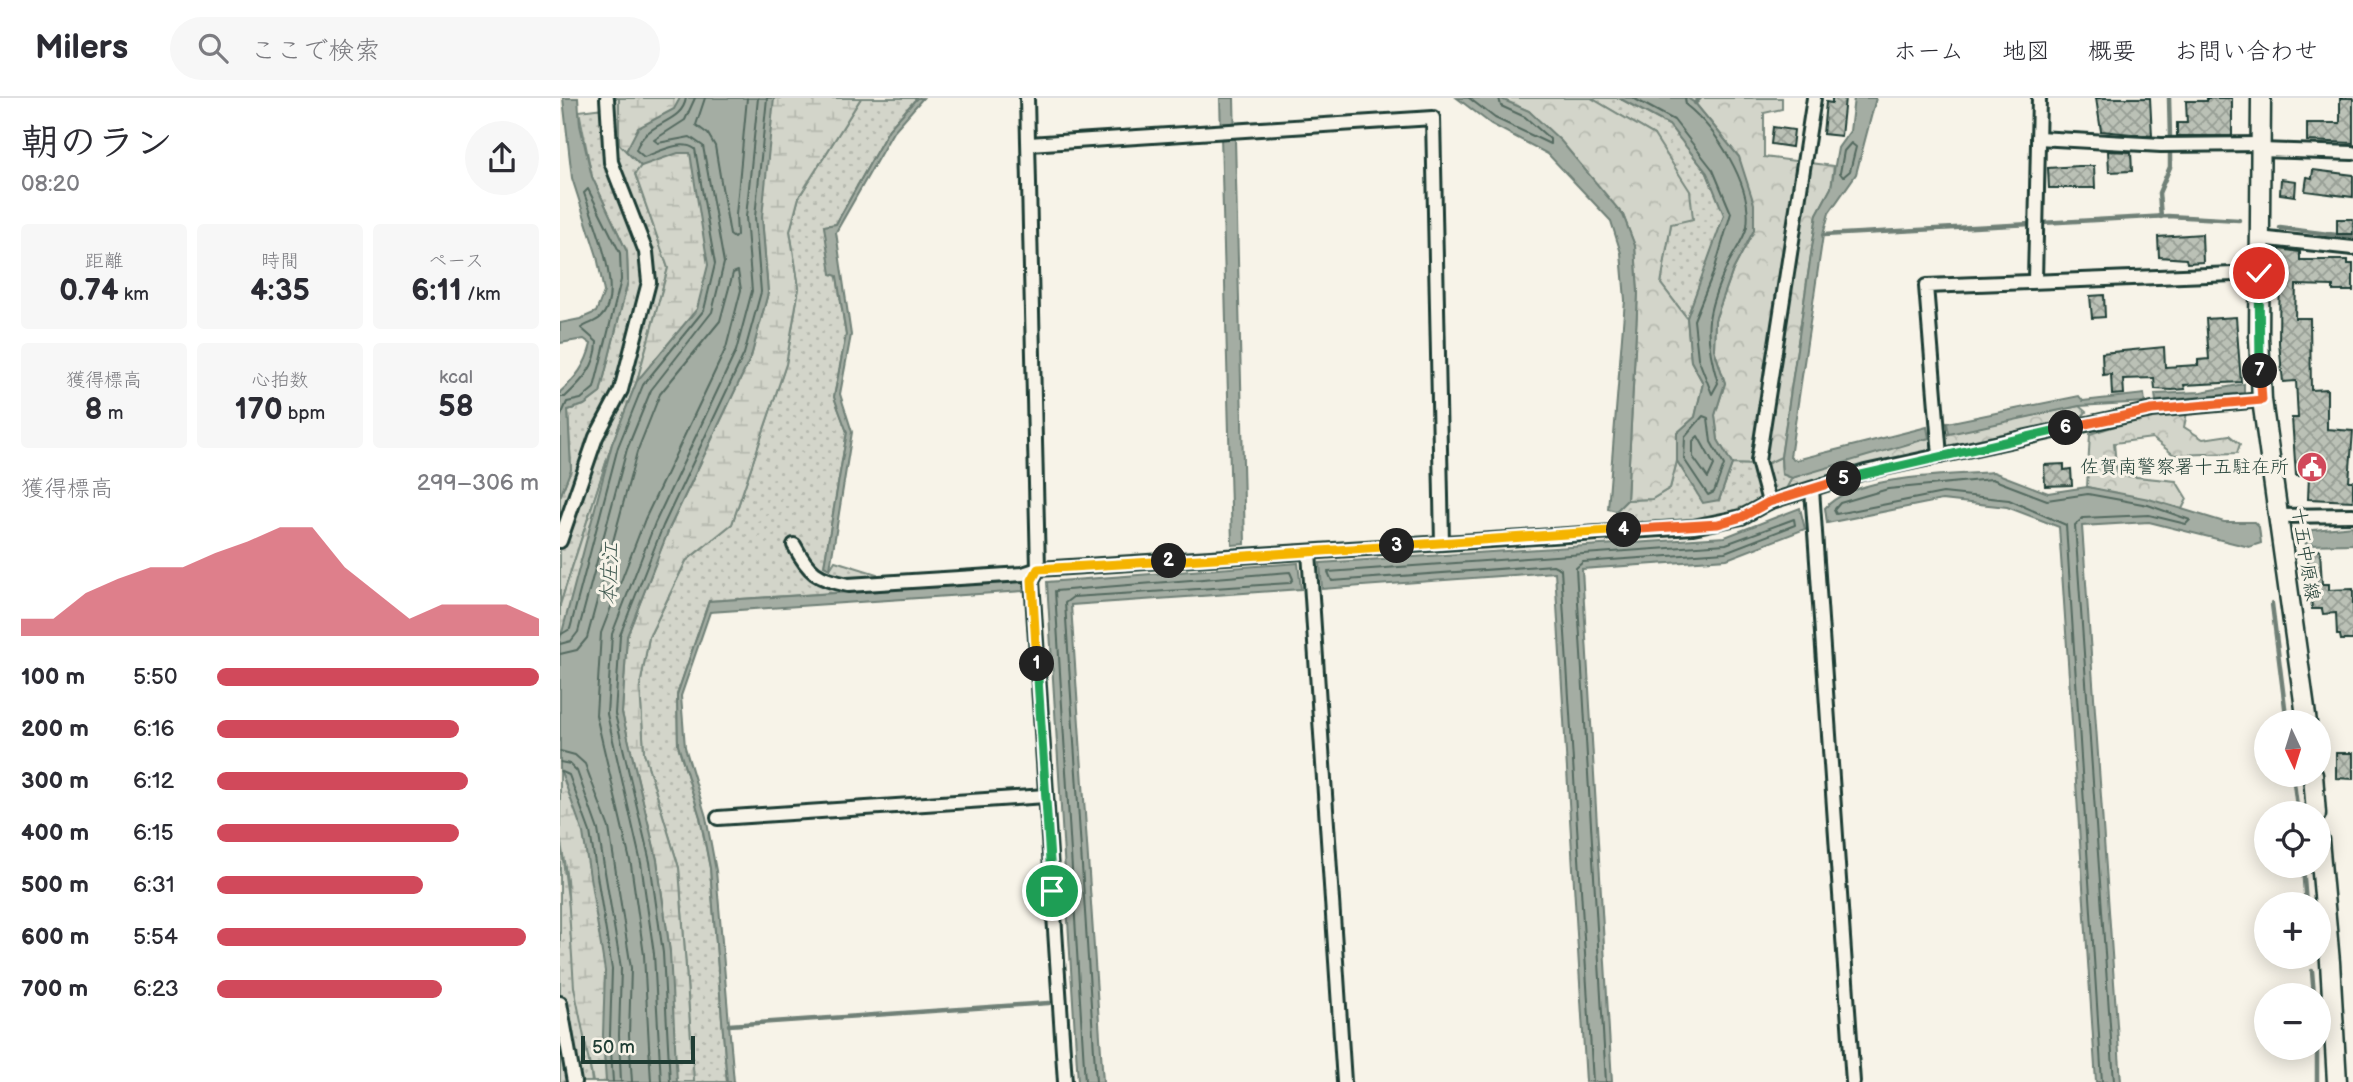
<!DOCTYPE html>
<html lang="ja">
<meta charset="utf-8">
<style>
:root{--surface:#fff;--page:#f7f7f7;--text:#2b2b33;--muted:#7c7c81;--line:#e1e1e2;--accent:#d1495b}
body{margin:0;font-family:"Balsamiq Sans","Klee One",sans-serif;background:var(--page);color:var(--text);height:100vh;display:flex;flex-direction:column;font-size:26px;white-space:nowrap}
*{box-sizing:border-box;margin:0}
p{font-size:23px;color:var(--muted)}
.icon{flex:none;width:38px;height:38px;fill:none;stroke:currentColor;stroke-width:2;stroke-linecap:round;stroke-linejoin:round}
.map{position:relative;flex:1;overflow:hidden}
.drawer{display:flex;flex-direction:column;background:var(--surface);width:560px}
.drawer>*{flex:none}
.needle{width:46px;rotate:176deg}
.fabs{position:absolute;left:1694px;top:612px;display:grid;gap:14px}
.fabs a{display:grid;place-items:center;width:77px;height:77px;border-radius:50%;background:var(--surface);box-shadow:0 4px 18px #0003;font-size:35px}
.scale{position:absolute;left:21px;bottom:18px;width:114px;box-sizing:border-box;padding-left:7px;border:4px solid #1f3d34;border-top:0;font-size:19px;line-height:24px;white-space:nowrap;color:#1f3d34;-webkit-text-stroke:5px #f7f3e8;paint-order:stroke}
.pin{position:absolute;display:grid;place-items:center;width:60px;height:60px;color:#fff;margin:-30px;border:4px solid #fff;border-radius:50%;box-shadow:0 2px 7px #0007}
.km{position:absolute;width:35px;height:35px;margin:-18px;border-radius:50%;background:#222;color:#fff;font-size:19px;line-height:35px;text-align:center}
.round{display:grid;place-items:center;flex:none;width:74px;height:74px;border-radius:37px;background:var(--page)}
.head{display:flex;align-items:center;justify-content:space-between;height:119px;padding:0 21px}
h1{font-size:38px;font-weight:600;line-height:52px}
.metrics{display:grid;grid-template-columns:repeat(3,1fr);gap:10px;height:119px;padding:7px 21px}
.metrics div{display:grid;align-content:center;border-radius:7px;background:var(--page);text-align:center}
.metrics b{font-size:30px;font-weight:600}
.metrics small{font-size:19px;font-weight:400}
.metrics p{font-size:19px}
.chart{height:196px;padding:14px 21px}
.chart p{display:flex;justify-content:space-between}
.chart svg{width:100%;height:126px;margin-top:7px;fill:var(--accent);opacity:.7}
ul{padding:0 21px;list-style:none;font-size:23px}
li{display:grid;grid-template-columns:112px 84px 1fr;align-items:center;height:52px}
li i{height:18px;border-radius:9px;background:var(--accent)}
header{display:flex;align-items:center;gap:42px;box-sizing:border-box;height:98px;padding:0 35px;background:var(--surface);border-bottom:2px solid var(--line)}
header strong{font-size:33px}
nav{display:flex;gap:38px;margin-inline-start:auto;font-size:24px}
.search{width:490px;height:63px;background:var(--page);display:flex;align-items:center;gap:18px;box-sizing:border-box;padding:0 24px;border-radius:38px;color:var(--muted);font-size:26px}
main{display:flex;flex:1;min-height:0}
.map>svg:first-child{display:block}
</style>
<header>
<strong>Milers</strong>
<div class="search"><svg class="icon" aria-label="search" viewBox="0 0 24 24"><circle cx="10" cy="10" r="6"/><path d="M15 15l6 6"/></svg>ここで検索</div>
<nav><a>ホーム</a><a>地図</a><a>概要</a><a>お問い合わせ</a></nav>
</header>
<main>
<section class="drawer">
<div class="head"><div><h1>朝のラン</h1><p>08:20</p></div><a class="round"><svg class="icon" aria-label="share" viewBox="0 0 24 24"><path d="M12 15V3M7 8l5-5 5 5M5 13v7h14v-7"/></svg></a></div>
<div class="metrics">
<div><p>距離</p><b>0.74<small> km</small></b></div>
<div><p>時間</p><b>4:35</b></div>
<div><p>ペース</p><b>6:11<small> /km</small></b></div>
</div>
<div class="metrics">
<div><p>獲得標高</p><b>8<small> m</small></b></div>
<div><p>心拍数</p><b>170<small> bpm</small></b></div>
<div><p>kcal</p><b>58</b></div>
</div>
<div class="chart"><p><span>獲得標高</span>299–306 m</p>
<svg viewBox="0 0 160 44" preserveAspectRatio="none"><path d="M0 44V38L10 38L20 29L30 24L40 20L50 20L60 15L70 11L80 6L90 6L100 20L110 29L120 38L130 33L140 33L150 33L160 38V44z"/></svg>
</div>
<ul>
<li><b>100 m</b>5:50<i style="width:100%"></i></li>
<li><b>200 m</b>6:16<i style="width:75%"></i></li>
<li><b>300 m</b>6:12<i style="width:78%"></i></li>
<li><b>400 m</b>6:15<i style="width:75%"></i></li>
<li><b>500 m</b>6:31<i style="width:64%"></i></li>
<li><b>600 m</b>5:54<i style="width:96%"></i></li>
<li><b>700 m</b>6:23<i style="width:70%"></i></li>
</ul>
</section>
<div class="map">
<svg width="1793" height="984" viewBox="0 0 1793 984">
<defs>
<pattern id="grass-dots" width="8" height="8" patternUnits="userSpaceOnUse" patternTransform="scale(1.75)"><rect width="8" height="8" fill="#d3d5ca"/><path d="M2 2h.1M6 6h.1" fill="none" stroke="#b5b8ae" stroke-width="1.8" stroke-linecap="round"/></pattern>
<pattern id="forest-crowns" width="20" height="18" patternUnits="userSpaceOnUse" patternTransform="scale(1.75)"><rect width="20" height="18" fill="#d3d5ca"/><path d="M2 6a3 3 0 1 1 6 0M12 15a3 3 0 1 1 6 0" fill="none" stroke="#b5b8ae"/></pattern>
<pattern id="wetland-marsh" width="20" height="14" patternUnits="userSpaceOnUse" patternTransform="scale(1.75)"><rect width="20" height="14" fill="#d3d5ca"/><path d="M1 5h8M5 5V1M11 12h8M15 12V8" fill="none" stroke="#b5b8ae"/></pattern>
<pattern id="building-cross-hatch" width="8" height="8" patternUnits="userSpaceOnUse" patternTransform="scale(1.75)"><rect width="8" height="8" fill="#bbc1b6"/><path d="M0 0l8 8M0 8l8-8" fill="none" stroke="#979e95"/></pattern>
</defs>
<rect width="100%" height="100%" fill="#f7f3e8"/>
<filter id="ink" filterUnits="userSpaceOnUse"><feTurbulence type="fractalNoise" baseFrequency=".0143" numOctaves="2"/><feDisplacementMap in="SourceGraphic" scale="14" xChannelSelector="R" yChannelSelector="G"/><feConvolveMatrix kernelMatrix="1 2 1 2 8 2 1 2 1" color-interpolation-filters="sRGB"/></filter>
<g filter="url(#ink)">
<g fill="url(#grass-dots)" stroke="#79897f" stroke-width="2">
<path d="M53,0H59V46L81,68L75,76L108,170L77,283L52,346L0,507V399L11,371L8,312L24,307L40,295L68,183L67,154L32,79L19,13L51,9Z"/>
<path d="M301,0H357L329,31L276,126L264,128L277,178L286,237L274,299L287,334L264,468L270,471L275,463L317,476L320,492L149,503L117,597L118,647L140,719L150,770L167,984H134L119,770L84,655L80,588L89,539L126,463L172,426L226,266L239,190L230,133L239,99Z"/>
<path d="M1031,0H1059L1109,27L1147,75L1165,117L1127,220L1101,186L1111,126L1094,37Z"/>
<path d="M1221,359L1222,376L1232,380L1225,393L1154,420L1056,426V413L1067,402L1092,401L1110,390L1117,363L1133,389L1159,402L1172,366L1204,367Z"/>
<path d="M0,739L32,984H0Z"/>
</g>
<g fill="url(#forest-crowns)" stroke="#79897f" stroke-width="2">
<path d="M939,0H1031L1094,37L1130,93L1133,121L1111,126L1101,186L1127,220L1131,263L1143,285L1135,319L1117,336V363L1110,390L1092,401L1067,402L1078,195L1075,148L1063,117L969,13Z"/>
<path d="M1127,0H1222V11L1204,15V59L1274,68L1271,90L1257,116L1221,359L1204,367L1172,366L1158,342L1155,317L1165,285L1154,251L1155,222L1173,172L1194,132L1179,59L1135,5Z"/>
<path d="M1519,308L1526,314L1519,322L1269,378L1225,393L1232,380C1324,346 1423,328 1519,308Z"/>
<path d="M1627,315L1624,329L1643,341L1669,337L1680,346L1677,355L1614,357L1592,340L1554,345L1557,377L1616,383L1627,401L1622,411L1527,389L1530,336L1586,318Z"/>
</g>
<g fill="url(#wetland-marsh)" stroke="#79897f" stroke-width="2">
<path d="M59,0H138L66,53L59,46Z"/>
<path d="M186,0H301L239,99L230,133L239,190L226,266L172,426L126,463L89,539L80,588L84,655L119,770L134,984H95L110,854L97,762L62,615L67,538L109,431L191,259L208,195L202,119Z"/>
<path d="M130,35L162,171L143,237L52,346L46,744L56,984H33L14,889L7,781L0,739V507L52,346L77,283L108,170L75,76L81,68Z"/>
</g>
<g fill="#a4ada3" stroke="#6f8077" stroke-width="2">
<path d="M3,0H18L20,27L32,79L67,154L68,183L40,295L24,307L8,312L11,371L0,399V294C16,280 26,267 31,246L24,241L0,245V225L20,221L36,214L44,194L37,158L12,80Z"/>
<path d="M120,0H214L202,119L208,195L191,259L109,431L67,538L62,615L97,762L110,854L117,984H46L43,937L45,873L23,735L0,671V542L52,346L77,283L137,211L148,167L130,55H118L81,68L66,53L78,30L114,11Z"/>
<path d="M357,0H363L333,34L276,134L291,237L280,296L292,334L270,471L264,468L287,334L274,299L286,237L277,178L271,176L264,128L276,126L329,31Z"/>
<path d="M660,0H674L685,446L672,447Z"/>
<path d="M897,0H939L969,13L1001,43L1063,117L1075,148L1078,195L1067,402L1056,413L1048,411L1065,202L1061,155L1051,123L988,56L931,26Z"/>
<path d="M1059,0H1127L1135,5L1179,59L1194,106V132L1173,172L1155,222L1154,251L1165,285L1155,317L1158,342L1172,366L1159,402L1143,405L1117,363V335L1135,319L1143,285L1131,263L1127,220L1164,117L1147,75L1109,27Z"/>
<path d="M1294,0H1316L1296,76L1269,115L1263,137L1230,359L1236,362L1367,329L1369,340L1232,380L1222,376L1221,359L1257,116L1271,90L1278,50L1290,33Z"/>
<path d="M1684,286V295L1596,303L1595,296L1641,294Z"/>
<path d="M1584,296L1585,304L1519,308L1389,336L1387,325L1519,298L1523,303Z"/>
<path d="M1433,374L1488,395L1527,389L1589,401L1664,424H1694L1699,429L1701,445L1689,449L1589,424L1522,428L1561,984H1536L1499,429L1447,409L1382,402L1267,425L1265,410C1295,376 1390,378 1433,374Z"/>
<path d="M1240,410L1245,431L1167,461L1022,471L1052,984H1026L995,474L762,491L760,465L1165,439Z"/>
<path d="M1793,428V446L1746,447L1744,433Z"/>
<path d="M738,465L741,491L511,507L543,984H518L487,484Z"/>
<path d="M464,483L463,493L150,514L121,598L125,649L146,719L156,773L174,984H167L150,770L140,719L118,647L117,597L149,503Z"/>
</g>
<g fill="none" stroke-linecap="round" stroke-linejoin="round">
<g stroke="#546a60" stroke-width="2">
<path d="M145,0L136,27L148,36L155,48L170,137L174,140L177,137L176,117L187,0"/>
<path d="M909,0L935,20L990,46V41L965,19L941,8L939,0"/>
<path d="M1073,0L1114,22L1153,72L1171,115L1154,173L1134,222L1138,260L1152,296L1158,285C1143,235 1145,214 1168,166C1174,154 1185,140 1187,128C1193,87 1156,31 1126,7L1125,0"/>
<path d="M1291,45L1296,49L1290,73L1283,79L1280,75L1284,53Z"/>
<path d="M0,299H5C21,284 37,268 37,244L21,230C27,226 35,224 40,220C66,197 33,122 24,95L28,91L60,155L61,182L34,290L21,301L7,304L0,320"/>
<path d="M1143,318L1148,320L1151,344L1164,367L1154,394L1148,397L1124,361L1125,339Z"/>
<path d="M1138,338L1154,367L1148,380L1133,359V343Z"/>
<path d="M0,537L10,531L58,349L83,287L144,212L155,166L135,51C121,41 99,54 84,59L76,52C86,22 122,27 126,0"/>
<path d="M0,546L11,543L18,534L67,351L91,292L152,214L164,165L143,48L130,39L98,45L94,42L125,22L135,0"/>
<path d="M0,556L17,552L27,540L77,354L100,296L160,223L173,175L178,173L181,192L166,250L85,421L41,535L36,617L71,767L84,857L91,984"/>
<path d="M0,653L15,657L25,666L49,730L71,870L69,937L72,984"/>
<path d="M0,664L10,666L17,673L38,732L61,870L59,937L61,984"/>
<path d="M0,673L9,677L30,734L52,871L50,937L53,984"/>
<path d="M101,984L94,856L81,765L47,616L52,536L95,425L176,253L192,193L186,119L198,0"/>
<path d="M110,984L103,855L90,764L55,616L60,537L103,428L184,256L201,194L195,119L207,0"/>
<path d="M525,984L495,493L730,474L733,481L730,485L513,499L505,505L536,984"/>
<path d="M1033,984L1001,471L993,467L772,483L768,474L1166,446L1234,421L1235,427L1165,454L1023,464L1016,470L1046,984"/>
<path d="M1542,984L1506,427L1449,402L1383,395L1276,416L1274,412L1280,405L1328,391L1432,381L1487,402L1528,396L1588,407L1630,422L1626,426L1589,417L1523,420L1515,427L1554,984"/>
</g>
<g stroke="#6f8077" stroke-width="4.5">
<path d="M1609,0L1610,40"/>
<path d="M1135,5L1140,0"/>
<path d="M1601,119L1599,95L1610,69V54"/>
<path d="M1481,125L1608,118L1679,122"/>
<path d="M1720,130L1793,139"/>
<path d="M1263,137L1471,126"/>
<path d="M1712,506L1727,625"/>
<path d="M1733,677L1738,716"/>
<path d="M1743,768L1746,807"/>
<path d="M1752,873L1754,898"/>
<path d="M169,927L489,905"/>
<path d="M1757,984V950"/>
</g>
</g>
<g fill="url(#building-cross-hatch)" stroke="#1f3d34" stroke-width="2">
<path d="M1272,0H1285L1281,38L1263,36L1266,4L1272,5Z"/>
<path d="M1536,0H1590L1592,38L1541,33Z"/>
<path d="M1647,0H1672V38H1617V25H1627L1626,3H1647Z"/>
<path d="M1780,0H1793V45L1747,43V25H1780Z"/>
<path d="M1213,29L1234,32L1232,49L1211,46Z"/>
<path d="M1548,53L1571,54L1572,73L1549,74Z"/>
<path d="M1519,68H1534L1535,90H1489L1488,70Z"/>
<path d="M1753,72L1793,77V99L1745,93L1747,79L1752,80Z"/>
<path d="M1721,81L1736,83L1735,98L1720,96Z"/>
<rect x="1777" y="121" width="16" height="15"/>
<path d="M1642,136L1643,164L1627,165L1626,161L1599,159L1598,139Z"/>
<path d="M1720,151L1740,154V162H1788V166H1793V193H1773V188L1736,187L1735,220H1750L1751,292L1767,291V331L1793,333L1789,383H1793V403L1748,401L1749,378H1736L1732,320H1738L1736,283L1723,284L1719,245Z"/>
<path d="M1544,197L1545,219L1532,220L1530,198Z"/>
<path d="M1676,219L1681,284L1624,287L1625,291L1612,292L1595,291L1594,280L1563,281L1564,296L1552,297L1551,276L1543,277L1542,255L1604,249L1605,269L1638,267V262L1649,261L1646,221Z"/>
<path d="M1504,366V372L1511,371L1512,387L1485,388L1484,367Z"/>
<path d="M1760,452L1762,486H1769V492L1793,491V542H1781L1780,537H1777L1776,515L1763,516L1762,511H1752L1747,453Z"/>
<path d="M1776,655H1793V681L1776,680Z"/>
</g>
<g fill="none" stroke-linecap="round" stroke-linejoin="round">
<g stroke="#1f3d34" stroke-width="18">
<g id="street">
<path d="M467,0L478,471L472,482L505,984"/>
<path d="M1478,40L1601,47L1701,46"/>
<path d="M469,46L873,20L882,445"/>
<path d="M1701,52L1793,55"/>
<path d="M1699,140L1793,150"/>
<path d="M1475,182L1479,0"/>
<path d="M1380,358L1366,188L1699,175"/>
<path d="M1252,391L1293,984"/>
<path d="M1209,404L1198,363L1254,0"/>
<path d="M1718,418L1793,417"/>
<path d="M0,443L36,339L61,292L89,184L86,154L51,64L47,0"/>
<path d="M234,447C249,475 257,481 288,487L463,476L478,471L1133,429L1182,419L1209,404L1305,374L1592,312L1702,302"/>
<path d="M749,454L784,984"/>
<path d="M158,720L486,698"/>
<path d="M0,905L14,984"/>
</g>
</g>
<g stroke="#1f3d34" stroke-width="23">
<g id="secondary">
<path d="M1701,0L1699,239L1702,302L1747,625"/>
<path d="M1753,677L1756,716"/>
<path d="M1759,742L1770,864L1777,984"/>
</g>
</g>
<use href="#street" stroke="#f7f3e8" stroke-width="12"/>
<use href="#secondary" stroke="#f7f3e8" stroke-width="18"/>
</g>
</g>
<g fill="none" stroke-linecap="round" stroke-linejoin="round" filter="url(#ink)">
<g stroke="#fff" stroke-width="14">
<path id="split-1" d="M477,566L492,793"/>
</g>
<g stroke="#fff" stroke-width="14">
<path id="split-2" d="M477,566L472,482L478,471L609,463"/>
</g>
<g stroke="#fff" stroke-width="14">
<path id="split-3" d="M609,463L837,448"/>
</g>
<g stroke="#fff" stroke-width="14">
<path id="split-4" d="M837,448L1064,432"/>
</g>
<g stroke="#fff" stroke-width="14">
<path id="split-5" d="M1064,432L1158,426L1182,419L1209,404L1284,381"/>
</g>
<g stroke="#fff" stroke-width="14">
<path id="split-6" d="M1284,381L1506,330"/>
</g>
<g stroke="#fff" stroke-width="14">
<path id="split-7" d="M1506,330L1592,312L1702,302L1700,273"/>
</g>
<g stroke="#fff" stroke-width="14">
<path id="split-8" d="M1699,175L1700,273"/>
</g>
<use href="#split-1" stroke="#22a559" stroke-width="9"/>
<use href="#split-2" stroke="#f5b400" stroke-width="9"/>
<use href="#split-3" stroke="#f5b400" stroke-width="9"/>
<use href="#split-4" stroke="#f5b400" stroke-width="9"/>
<use href="#split-5" stroke="#f0652b" stroke-width="9"/>
<use href="#split-6" stroke="#22a559" stroke-width="9"/>
<use href="#split-7" stroke="#f0652b" stroke-width="9"/>
<use href="#split-8" stroke="#22a559" stroke-width="9"/>
</g>
<defs>
<g id="civic-disc" transform="scale(1.575)"><circle r="9.5" fill="#d1495b" stroke="#f7f3e8"/><path d="M-.6-6.5H3V-4.5H.6V-3L4-1V1h2V6H-6V1h2V-1L-.6-3ZM-1.2 2.5V6h2.4V2.5Z" fill="#fff"/></g>
</defs>
<g fill-rule="evenodd">
<use href="#civic-disc" x="1752" y="369"/>
</g>
<g text-anchor="middle" dominant-baseline="central" stroke-width="6" stroke-linejoin="round" paint-order="stroke">
<g font-size="19" fill="#1f3d34" stroke="#f7f3e8" text-anchor="end">
<text x="1729" y="369">佐賀南警察署十五駐在所</text>
</g>
<g font-size="19" fill="#1f3d34" stroke="#f7f3e8">
<text transform="translate(1745 456) rotate(81)">十五中原線</text>
</g>
<g font-size="21" font-style="italic" fill="#405950" stroke="#f7f3e8">
<text transform="translate(50 476) rotate(-87)">本庄江</text>
</g>
</g>
</svg>
<div class="fabs">
<a><svg class="needle" viewBox="-14 -14 28 28"><path d="M0-13l5 13h-10z" fill="#e53935"/><path d="M0 13l5-13h-10z" fill="#7c7c81"/></svg></a>
<a><svg class="icon" aria-label="locate" viewBox="0 0 24 24"><circle cx="12" cy="12" r="6"/><path d="M12 2v4M12 18v4M2 12h4M18 12h4"/></svg></a>
<a>+</a>
<a>−</a>
</div>
<div class="scale">50 m</div>
<div class="pin" style="left:492px;top:793px;background:#1e9e55"><svg class="icon" aria-label="arrive" viewBox="0 0 24 24"><path d="M6 21V4h12l-3 4 3 4H6"/></svg></div>
<div class="pin" style="left:1699px;top:175px;background:#d93025"><svg class="icon" aria-label="check" viewBox="0 0 24 24"><path d="M5 12l5 5 9-10"/></svg></div>
<b class="km" style="left:477px;top:566px">1</b>
<b class="km" style="left:609px;top:463px">2</b>
<b class="km" style="left:837px;top:448px">3</b>
<b class="km" style="left:1064px;top:432px">4</b>
<b class="km" style="left:1284px;top:381px">5</b>
<b class="km" style="left:1506px;top:330px">6</b>
<b class="km" style="left:1700px;top:273px">7</b>
</div>
</main>
